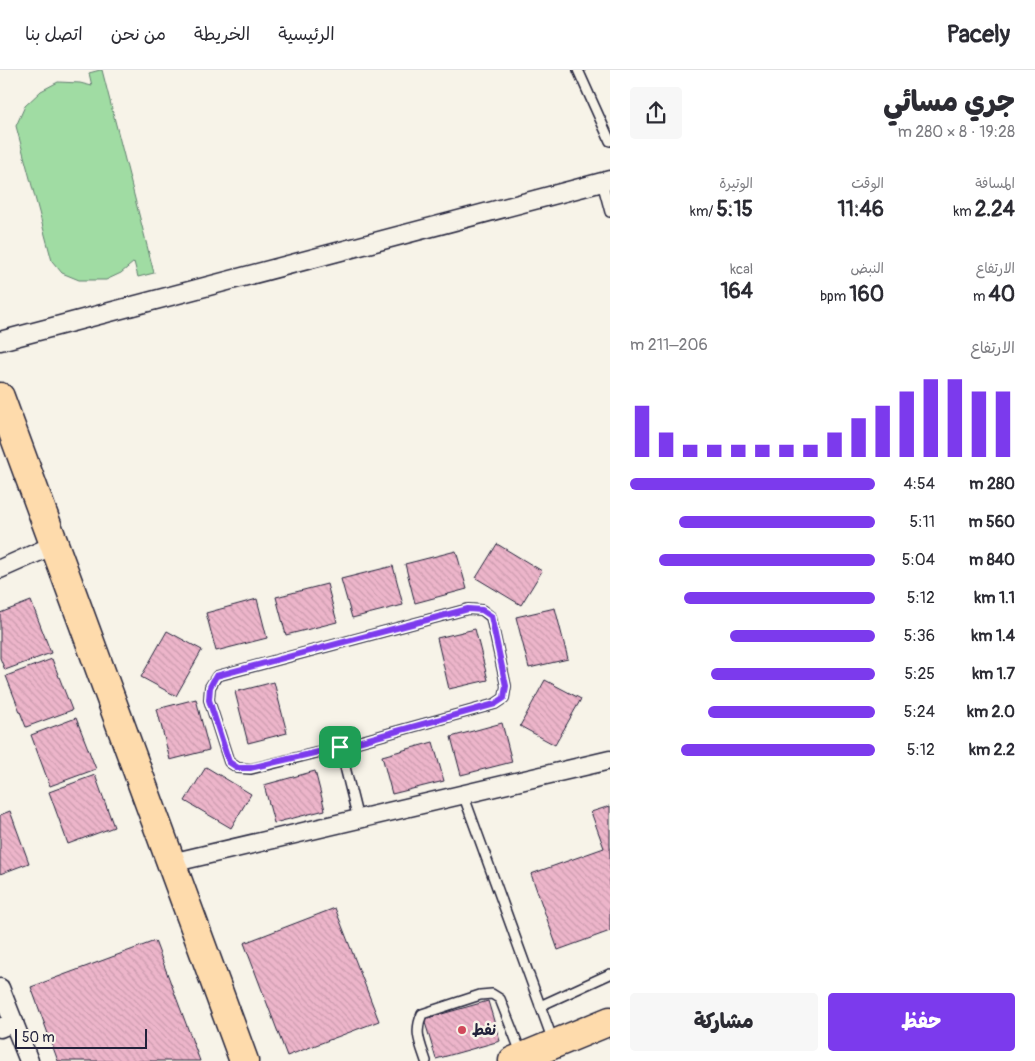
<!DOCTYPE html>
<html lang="ar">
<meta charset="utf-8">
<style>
:root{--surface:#fff;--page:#f7f7f7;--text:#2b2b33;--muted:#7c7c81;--line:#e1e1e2;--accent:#7c3aed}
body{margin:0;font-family:Pangolin,"Playpen Sans Arabic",sans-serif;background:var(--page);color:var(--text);direction:rtl;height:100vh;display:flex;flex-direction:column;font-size:19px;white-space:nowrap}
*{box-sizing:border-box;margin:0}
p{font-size:16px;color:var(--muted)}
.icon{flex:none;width:28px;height:28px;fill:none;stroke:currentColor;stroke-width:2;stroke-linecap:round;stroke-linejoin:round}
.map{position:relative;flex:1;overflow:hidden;direction:ltr}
.details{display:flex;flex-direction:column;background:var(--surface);width:425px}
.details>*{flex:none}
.scale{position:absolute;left:15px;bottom:12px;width:132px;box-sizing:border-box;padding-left:5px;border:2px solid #22223b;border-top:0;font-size:14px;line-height:18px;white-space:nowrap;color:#22223b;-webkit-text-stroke:4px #f7f3e8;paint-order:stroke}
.pin{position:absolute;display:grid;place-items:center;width:42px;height:42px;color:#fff;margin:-21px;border-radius:10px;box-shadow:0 2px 8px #0006}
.round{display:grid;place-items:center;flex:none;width:52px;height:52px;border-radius:5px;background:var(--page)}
.headline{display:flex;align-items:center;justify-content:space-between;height:85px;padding:0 20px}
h1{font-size:28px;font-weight:800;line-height:38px}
.stats{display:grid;grid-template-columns:repeat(3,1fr);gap:8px;height:85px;padding:5px 20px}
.stats div{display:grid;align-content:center}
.stats b{font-size:21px;font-weight:800}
.stats small{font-size:14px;font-weight:400}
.stats p{font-size:14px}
.chart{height:140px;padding:10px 20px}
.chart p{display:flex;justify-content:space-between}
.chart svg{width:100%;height:90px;margin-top:5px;stroke:var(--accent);stroke-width:6}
.button{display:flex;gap:10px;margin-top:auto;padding:10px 20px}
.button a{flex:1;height:58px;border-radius:5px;background:var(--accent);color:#fff;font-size:20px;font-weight:800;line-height:58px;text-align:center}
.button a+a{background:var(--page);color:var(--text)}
ul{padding:0 20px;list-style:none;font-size:16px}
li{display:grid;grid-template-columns:80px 60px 1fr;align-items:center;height:38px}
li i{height:12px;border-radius:6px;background:var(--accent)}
header{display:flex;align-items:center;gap:30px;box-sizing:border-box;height:70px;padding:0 25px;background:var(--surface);border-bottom:1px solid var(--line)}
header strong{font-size:24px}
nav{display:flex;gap:28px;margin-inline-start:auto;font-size:18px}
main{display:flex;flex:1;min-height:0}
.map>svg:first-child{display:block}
</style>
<header>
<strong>Pacely</strong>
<nav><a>الرئيسية</a><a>الخريطة</a><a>من نحن</a><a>اتصل بنا</a></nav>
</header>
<main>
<section class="details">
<div class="headline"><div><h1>جري مسائي</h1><p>19:28 · 8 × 280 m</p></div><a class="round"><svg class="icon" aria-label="share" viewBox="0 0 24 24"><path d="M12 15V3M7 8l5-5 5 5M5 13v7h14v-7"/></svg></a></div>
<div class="stats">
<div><p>المسافة</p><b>2.24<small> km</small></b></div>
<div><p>الوقت</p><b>11:46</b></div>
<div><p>الوتيرة</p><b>5:15<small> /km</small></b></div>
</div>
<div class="stats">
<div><p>الارتفاع</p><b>40<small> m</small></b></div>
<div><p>النبض</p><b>160<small> bpm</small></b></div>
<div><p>kcal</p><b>164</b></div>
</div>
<div class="chart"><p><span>الارتفاع</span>206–211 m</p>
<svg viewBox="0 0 160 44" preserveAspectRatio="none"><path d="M5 44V19M15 44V32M25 44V38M35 44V38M45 44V38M55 44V38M65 44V38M75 44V38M85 44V32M95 44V25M105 44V19M115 44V12M125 44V6M135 44V6M145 44V12M155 44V12"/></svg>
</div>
<ul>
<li><b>280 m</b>4:54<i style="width:100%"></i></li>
<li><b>560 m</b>5:11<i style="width:80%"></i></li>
<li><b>840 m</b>5:04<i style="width:88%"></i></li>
<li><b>1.1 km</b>5:12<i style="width:78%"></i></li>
<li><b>1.4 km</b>5:36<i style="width:59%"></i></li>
<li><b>1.7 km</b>5:25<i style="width:67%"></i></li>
<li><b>2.0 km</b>5:24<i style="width:68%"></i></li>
<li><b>2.2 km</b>5:12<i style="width:79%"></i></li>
</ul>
<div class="button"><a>حفظ</a><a>مشاركة</a></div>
</section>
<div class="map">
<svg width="610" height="991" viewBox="0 0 610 991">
<defs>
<pattern id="building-back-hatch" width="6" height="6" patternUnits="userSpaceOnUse" patternTransform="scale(1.25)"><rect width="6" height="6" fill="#edb5ca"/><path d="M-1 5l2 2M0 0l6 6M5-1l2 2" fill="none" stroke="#cb9bae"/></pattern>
</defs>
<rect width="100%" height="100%" fill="#f7f3e8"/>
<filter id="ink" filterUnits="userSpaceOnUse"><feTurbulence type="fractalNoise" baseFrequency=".02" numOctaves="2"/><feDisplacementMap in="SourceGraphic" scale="10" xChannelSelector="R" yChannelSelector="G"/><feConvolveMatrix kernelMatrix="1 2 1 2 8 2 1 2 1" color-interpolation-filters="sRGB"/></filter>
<g filter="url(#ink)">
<path fill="#a0dca3" stroke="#617f6f" d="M100,0H102L154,203L138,207L134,192L121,203L106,210H79L62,203L52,191L16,56L25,36L41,21L58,12L80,13L92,16L89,3Z"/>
<g fill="url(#building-back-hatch)" stroke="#22223b">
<path d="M497,474L542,501L521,535L476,508Z"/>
<path d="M456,481L467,519L415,533L405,494Z"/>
<path d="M393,496L403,535L352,548L341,509Z"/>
<path d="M327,514L337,552L286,565L276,527Z"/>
<path d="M257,529L267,568L216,581L206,543Z"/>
<path d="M31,531L51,583L5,600L0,588V543Z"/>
<path d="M555,538L568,589L529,598L516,547Z"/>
<path d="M475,559L488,610L449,619L437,568Z"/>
<path d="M167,561L202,580L176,626L141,607Z"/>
<path d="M52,589L72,640L26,657L6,606Z"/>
<path d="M545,610L581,629L555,675L520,656Z"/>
<path d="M274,612L287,663L248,673L235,622Z"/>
<path d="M196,629L209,680L170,690L157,639Z"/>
<path d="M76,648L96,699L50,716L31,665Z"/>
<path d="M502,653L512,692L461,705L451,667Z"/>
<path d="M433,672L444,711L392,724L382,686Z"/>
<path d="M206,697L251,724L231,758L185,731Z"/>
<path d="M315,701L325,740L274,753L264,715Z"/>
<path d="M95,705L114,757L68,774L49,722Z"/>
<path d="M610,736V861L558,880L531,804L604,778L591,742Z"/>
<path d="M10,741L29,793L0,804V745Z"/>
<path d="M335,838L379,951L287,986L244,873Z"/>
<path d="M155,871L200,991H58L31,917Z"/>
<path d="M488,931L500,971L436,989L424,949Z"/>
</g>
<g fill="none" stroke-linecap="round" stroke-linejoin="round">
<g stroke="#22223b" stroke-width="12">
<g id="lane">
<path d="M578,0L610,71"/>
<path d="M602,112L610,142"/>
<path d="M340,677L495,634L504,628L506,616L491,547L482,540L468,539L217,606L210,617L209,630L229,692L238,698L251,699L340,677L358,749"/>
<path d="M463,724L553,971"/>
<path d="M540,936L610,904"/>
<path d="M426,991C420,973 414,962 422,944L480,925L492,924L500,929L522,985"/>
</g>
</g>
<g stroke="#22223b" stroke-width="21">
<g id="street">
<path d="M0,271L610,110"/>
<path d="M0,499L54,475"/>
<path d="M171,793L610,690"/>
<path d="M0,918L29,991"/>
<path d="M0,958L14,952"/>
</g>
</g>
<g stroke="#22223b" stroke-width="31">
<g id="primary">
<path d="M0,327L244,991"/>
<path d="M513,991L610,951"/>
</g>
</g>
<use href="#lane" stroke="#f7f3e8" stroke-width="9"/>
<use href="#street" stroke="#f7f3e8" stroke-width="18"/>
<use href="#primary" stroke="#fedbac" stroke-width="28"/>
</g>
</g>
<g fill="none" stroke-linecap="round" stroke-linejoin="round" filter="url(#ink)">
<g stroke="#fff" stroke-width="10">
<path id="route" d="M468,539L482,540L491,546L506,616L504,628L495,634L340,677L250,698H238L229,692L209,630L210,617L216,606Z"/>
</g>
<use href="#route" stroke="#7c3aed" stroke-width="6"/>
</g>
<circle fill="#d1495b" stroke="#f7f3e8" stroke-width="2" cx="462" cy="960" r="5"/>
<g text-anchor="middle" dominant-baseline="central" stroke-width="5" stroke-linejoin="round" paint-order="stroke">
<g font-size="15" font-weight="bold" fill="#22223b" stroke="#f7f3e8" text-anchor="start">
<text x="472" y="960">نفط</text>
</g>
</g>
</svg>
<div class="scale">50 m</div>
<div class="pin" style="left:340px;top:677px;background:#1e9e55"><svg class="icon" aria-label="arrive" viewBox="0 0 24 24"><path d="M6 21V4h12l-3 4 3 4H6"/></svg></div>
</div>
</main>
